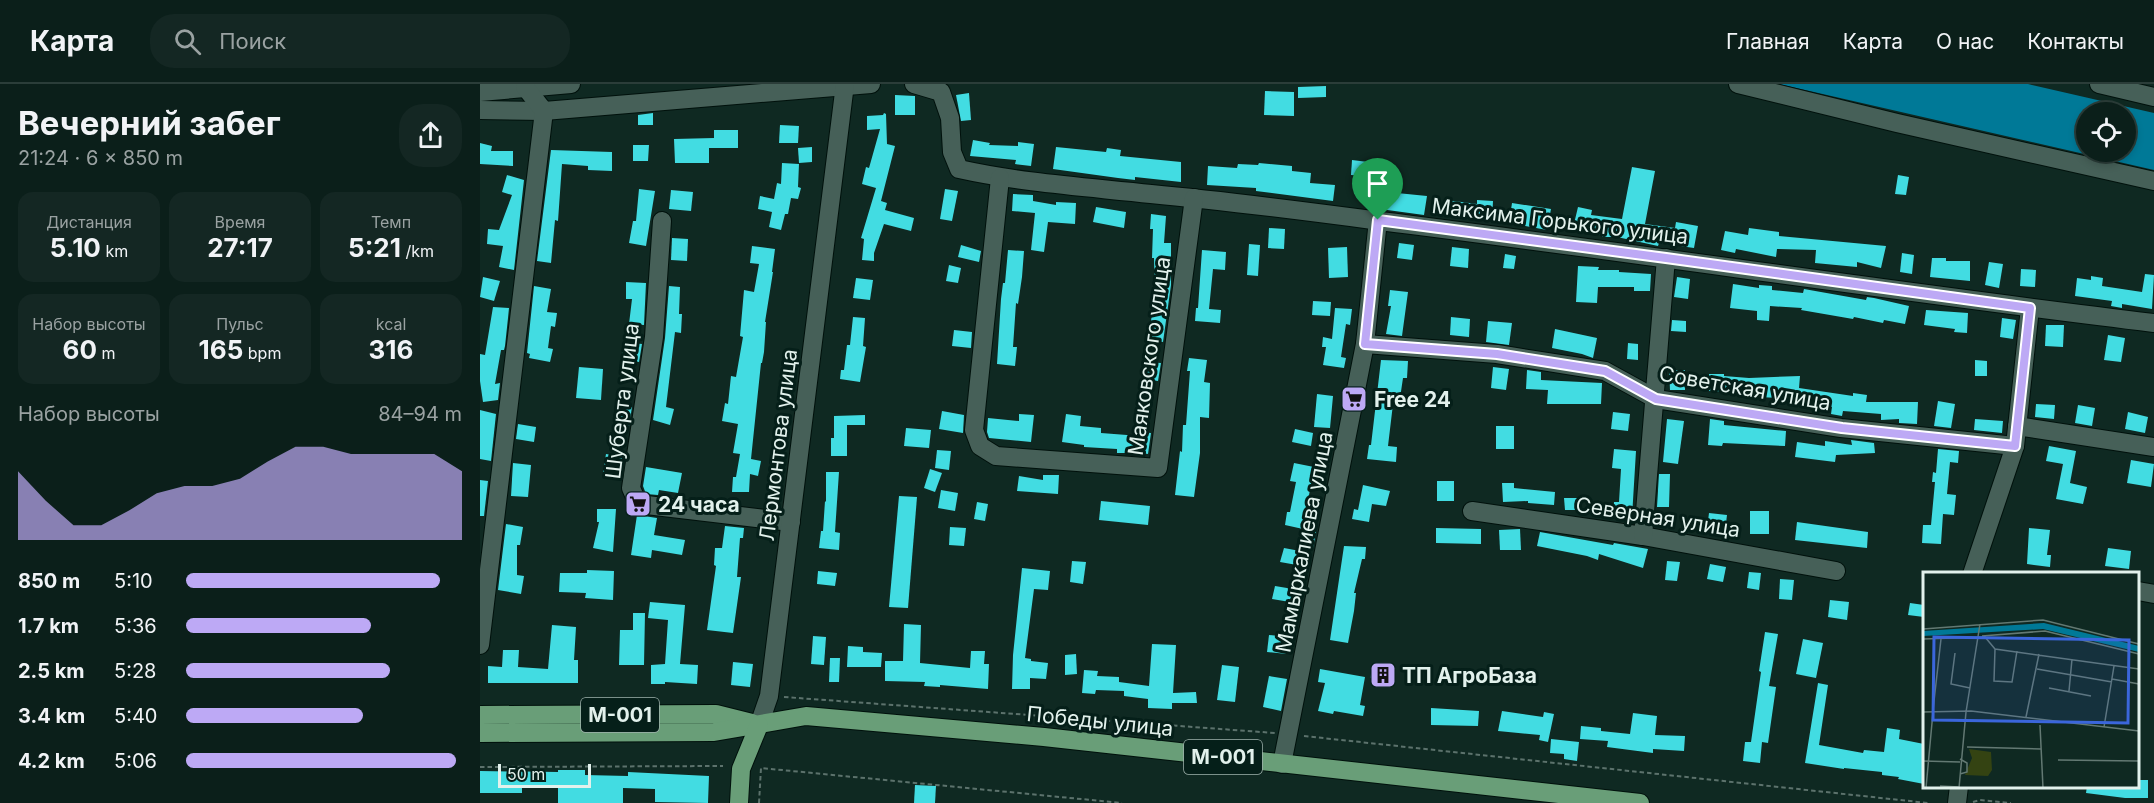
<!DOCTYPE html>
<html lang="ru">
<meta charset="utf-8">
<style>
:root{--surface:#0b1f1a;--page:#142723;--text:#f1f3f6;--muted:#9aa2a2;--line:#2b3d39;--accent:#bda9f5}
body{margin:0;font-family:Inter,sans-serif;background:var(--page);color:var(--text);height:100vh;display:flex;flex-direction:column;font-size:22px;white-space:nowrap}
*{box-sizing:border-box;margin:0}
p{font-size:20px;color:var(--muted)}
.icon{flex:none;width:33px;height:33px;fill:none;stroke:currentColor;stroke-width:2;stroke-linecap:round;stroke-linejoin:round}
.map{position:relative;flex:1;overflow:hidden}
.drawer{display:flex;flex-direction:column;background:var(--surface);width:480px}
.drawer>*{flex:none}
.buttons{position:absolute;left:1596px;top:18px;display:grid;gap:12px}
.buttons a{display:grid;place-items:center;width:60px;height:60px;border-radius:50%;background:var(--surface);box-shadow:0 3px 9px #0003,0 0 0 2px var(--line);font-size:30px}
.scale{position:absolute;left:18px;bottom:15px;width:93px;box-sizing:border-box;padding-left:6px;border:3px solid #e2f1ec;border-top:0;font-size:16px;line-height:21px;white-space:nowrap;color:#e2f1ec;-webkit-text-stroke:4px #051f19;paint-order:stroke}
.pin{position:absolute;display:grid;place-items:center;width:51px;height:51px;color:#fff;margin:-62px -26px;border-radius:50% 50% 50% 0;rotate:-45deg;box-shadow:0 0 6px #0007}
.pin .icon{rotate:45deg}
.round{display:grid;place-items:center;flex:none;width:63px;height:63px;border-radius:24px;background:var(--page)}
.headline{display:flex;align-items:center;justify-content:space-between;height:102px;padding:0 18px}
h1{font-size:33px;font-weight:700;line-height:45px}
.stats{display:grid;grid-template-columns:repeat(3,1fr);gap:9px;height:102px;padding:6px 18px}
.stats div{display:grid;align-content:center;border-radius:15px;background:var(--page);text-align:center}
.stats b{font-size:26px;font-weight:700}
.stats small{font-size:16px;font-weight:400}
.stats p{font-size:16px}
.chart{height:168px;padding:12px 18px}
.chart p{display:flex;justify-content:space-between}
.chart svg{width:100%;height:108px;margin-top:6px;fill:var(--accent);opacity:.7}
ul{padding:0 18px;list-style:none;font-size:20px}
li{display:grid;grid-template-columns:96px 72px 1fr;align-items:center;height:45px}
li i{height:15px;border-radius:8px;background:var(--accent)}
header{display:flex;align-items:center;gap:36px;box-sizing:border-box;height:84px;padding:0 30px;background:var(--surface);border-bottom:2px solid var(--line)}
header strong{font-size:28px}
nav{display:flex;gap:33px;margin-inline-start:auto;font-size:21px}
.search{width:420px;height:54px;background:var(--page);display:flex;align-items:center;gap:15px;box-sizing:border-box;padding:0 21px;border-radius:24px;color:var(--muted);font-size:22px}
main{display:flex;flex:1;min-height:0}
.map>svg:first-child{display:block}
</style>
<header>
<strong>Карта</strong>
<div class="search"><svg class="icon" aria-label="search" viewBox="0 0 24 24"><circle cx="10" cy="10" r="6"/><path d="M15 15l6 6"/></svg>Поиск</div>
<nav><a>Главная</a><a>Карта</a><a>О нас</a><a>Контакты</a></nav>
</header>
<main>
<section class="drawer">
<div class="headline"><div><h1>Вечерний забег</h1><p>21:24 · 6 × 850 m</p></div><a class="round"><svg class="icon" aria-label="share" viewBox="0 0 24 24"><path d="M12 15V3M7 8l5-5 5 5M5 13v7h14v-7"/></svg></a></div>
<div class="stats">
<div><p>Дистанция</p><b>5.10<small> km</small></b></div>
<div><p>Время</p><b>27:17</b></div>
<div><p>Темп</p><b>5:21<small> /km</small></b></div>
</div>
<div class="stats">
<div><p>Набор высоты</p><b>60<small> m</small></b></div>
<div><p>Пульс</p><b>165<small> bpm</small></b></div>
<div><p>kcal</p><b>316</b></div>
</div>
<div class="chart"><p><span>Набор высоты</span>84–94 m</p>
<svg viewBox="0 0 160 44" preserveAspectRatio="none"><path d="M0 44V16L10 28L20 38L30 38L40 32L50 25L60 22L70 22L80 19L90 12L100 6L110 6L120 9L130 9L140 9L150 9L160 16V44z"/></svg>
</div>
<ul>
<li><b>850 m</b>5:10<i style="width:92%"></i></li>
<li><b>1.7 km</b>5:36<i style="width:67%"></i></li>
<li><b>2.5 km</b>5:28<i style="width:74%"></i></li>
<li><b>3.4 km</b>5:40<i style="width:64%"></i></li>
<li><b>4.2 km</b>5:06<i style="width:98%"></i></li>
</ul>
</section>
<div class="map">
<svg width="1674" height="719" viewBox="0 0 1674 719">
<rect width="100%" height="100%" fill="#0f2922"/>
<path fill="#007997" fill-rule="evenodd" d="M1299,0H1548L1674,29V86ZM1606,28H1646V68H1606Z"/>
<g fill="#42dce2">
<path d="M846,2V13L818,14V3Z"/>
<path d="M785,7L814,8V32L784,31Z"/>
<path d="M489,9L491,36L481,37L476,11Z"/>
<path d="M415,11L435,12V31H415Z"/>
<path d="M173,29V41H158V31Z"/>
<path d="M404,29L406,30L407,60L415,62L401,117L407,119L405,126L434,134L431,147L404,140L394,169V177L382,176L384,155L381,154L396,104L382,100L386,83L389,84L400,45L387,46V32L403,31Z"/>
<path d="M300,41L319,42L318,59H299Z"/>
<path d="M234,46H258V64H229V79H195L194,55L234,54Z"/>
<path d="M493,56L510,59L509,61L538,62V58L554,60L551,82L535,80L536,76L490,72Z"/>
<path d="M0,59L12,62L11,67H33V82L0,80Z"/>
<path d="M153,61H169L168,77H153Z"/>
<path d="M332,63V78L319,79L318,64Z"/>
<path d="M576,63L626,68L627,64L641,66L640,72L701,78V98L655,93V96L638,94L573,85Z"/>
<path d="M71,66L132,68V87L108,86V82L82,80L78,137L75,136L71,179L57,177Z"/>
<path d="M872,76L888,78L886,92L871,91Z"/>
<path d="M302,79L319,80L318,103L321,104L318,115L311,114L308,130H305L301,146L289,143L292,128L278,125L280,112L294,115L297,99L301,100Z"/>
<path d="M779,79L812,82V87L831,89L830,99L855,101L853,117L776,107V104L727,101L728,82L757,84L758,80L778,81Z"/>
<path d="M1152,83L1175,87L1165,140L1195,144L1196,138L1218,142L1214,164L1179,159L1178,162L1137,153H1122V151L1093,144L1098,123L1112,126L1111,131L1142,135Z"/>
<path d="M27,91L44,96L34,186L19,183L23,162L7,160L8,145L19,146L32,111L22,108Z"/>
<path d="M1418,91L1429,93L1426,111L1415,110Z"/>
<path d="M159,105L175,107L166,162L149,159L153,137H156Z"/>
<path d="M465,105L478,107L472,137L460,135Z"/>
<path d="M902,105L917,107V109L947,112L944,131L900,125Z"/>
<path d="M191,106L213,108L211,127L189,125Z"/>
<path d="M533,110L553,111V117L576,121V118L596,119L595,140L568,138L564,168L551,166L555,129L532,127Z"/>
<path d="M966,116L997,120V116L1013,117L1012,137L963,132Z"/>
<path d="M1032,119L1071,125L1067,146L1029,139Z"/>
<path d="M616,123L646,128L644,144L613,138Z"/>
<path d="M671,130L686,132L684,159H691V201L683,258L668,256L675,211L674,174H672L673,145H670Z"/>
<path d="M789,144L805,145L804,165L788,164Z"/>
<path d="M1269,144L1299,148V152L1406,162L1401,184L1377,178V183L1335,179L1336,166L1297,165L1296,173L1256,165L1255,169L1241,166L1245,147L1268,151Z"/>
<path d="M192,154L208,155L207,177L191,176Z"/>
<path d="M919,159L934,161L932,176L917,174Z"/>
<path d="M769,160L780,161L778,192L767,191Z"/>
<path d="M481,161L501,167L499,178L478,173Z"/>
<path d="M272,162L295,165L292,188H293L285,238H286L284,268L282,279H281L271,375L281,377L278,392L270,390L269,408H252L253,393H256L260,370L253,369L258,340L242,337L245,319L248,320L251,292L256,293L263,253L260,252L264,206L274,208L279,180L270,179Z"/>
<path d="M867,163L868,193L849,194L848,164Z"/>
<path d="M972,163L989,165L988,184L970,182Z"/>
<path d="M528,166L544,167L542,193L538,220L536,219L533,263H537L535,282L517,280L521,215L523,199H525Z"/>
<path d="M722,166L746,168L745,186L733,185L729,225L741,226L740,239L715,237L716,224H718Z"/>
<path d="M1422,169L1434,171L1432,190L1420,188Z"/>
<path d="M1025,170L1036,172L1034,185L1023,184Z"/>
<path d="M1452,174H1466V177H1490V197L1450,193Z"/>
<path d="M1509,178L1523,180L1519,204L1505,201Z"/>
<path d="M469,181L481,184L478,199L466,197Z"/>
<path d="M1098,182L1119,183L1118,186H1139V188L1171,190L1170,207H1154V203H1118L1117,219L1096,218Z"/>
<path d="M1541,185L1556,186L1555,203L1540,202Z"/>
<path d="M1665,190L1674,191L1672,225L1642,220V224L1631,222L1632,217L1595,212L1597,194L1611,196V192L1623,194L1622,202L1662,208Z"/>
<path d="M3,193L20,197L14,217L0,213Z"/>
<path d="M1197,193L1210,195L1208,215L1194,213Z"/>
<path d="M376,194L393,196L390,216L373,214Z"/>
<path d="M146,198L166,199L164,241L149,240L152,215H146Z"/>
<path d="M1253,200L1279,204V201L1292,202V206L1323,209L1324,205L1386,216L1387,213L1394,214L1429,222L1425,240L1404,236L1403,239L1374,233L1373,235L1321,226L1322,224L1290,222L1289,237L1277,236V227L1250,224Z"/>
<path d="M54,202L71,205L67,228L77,229L75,243L71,242L68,264L73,265L70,278L49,274L50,270L47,269Z"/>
<path d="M189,202L200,203L199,230H202L201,249L195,248L186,323L194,325L190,341L173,336L185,254Z"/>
<path d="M910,206L928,208L922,252L906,250L911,222H908Z"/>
<path d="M833,217L851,218L850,232L832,231Z"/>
<path d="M13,223L29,224L28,234L25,262L24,266H21L15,300L20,299L18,316L3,318L0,297V270L5,271Z"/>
<path d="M855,224L872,225L870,241L866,240L861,273L866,274L864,284L843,281L846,263H842L843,253L852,255Z"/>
<path d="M1446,226L1488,229L1487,249L1474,248L1475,245L1444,241Z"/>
<path d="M373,233L385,234L383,262L386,263L380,298L360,295L361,286H364L367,261H370Z"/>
<path d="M971,233L990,235L989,253L970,251Z"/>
<path d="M1522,234L1536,236L1533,255L1520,253Z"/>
<path d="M1192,236L1206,237V248L1191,247Z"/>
<path d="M1008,237L1032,239L1029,261L1006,258Z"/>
<path d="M1566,241H1584L1583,263L1565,262Z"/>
<path d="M1075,245L1117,254L1113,274L1102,270L1072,264Z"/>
<path d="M474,246L492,248L491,264L472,262Z"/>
<path d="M1628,251L1645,254L1641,278L1624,276Z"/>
<path d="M144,258L162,260L159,278L142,275Z"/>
<path d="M1148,259L1158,260V276L1147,275Z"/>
<path d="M709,274L727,276L724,298L730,299L729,334L720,333V369L714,413L695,411L700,367L702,368L703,341H706L710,287H707Z"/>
<path d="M901,276L928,277L927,294H923L919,321L913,320L908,362L917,363L916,378L887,375L889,361H891Z"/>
<path d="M1495,276L1507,277V292H1495Z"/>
<path d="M667,278L681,279L678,297L665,295Z"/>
<path d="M99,283L123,285L121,316L96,314Z"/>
<path d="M1013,283L1029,285L1026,306L1011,304Z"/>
<path d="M1047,286L1061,288V296L1122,299L1121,320H1067L1068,306L1046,305Z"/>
<path d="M1189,286H1205V306H1190Z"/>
<path d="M1229,290H1244V292L1269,294L1320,292L1319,304L1373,312V309L1387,311L1386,318H1438L1437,340L1419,339V335L1401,336V330L1363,327L1362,332L1351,330L1352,323L1327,320V315L1278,313V309L1229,307Z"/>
<path d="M837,310L853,312L850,344L834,343Z"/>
<path d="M1458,317L1475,320L1471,344L1454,342Z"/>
<path d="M1556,320L1575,321L1574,335L1555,333Z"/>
<path d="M1598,321L1615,324L1612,342L1595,339Z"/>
<path d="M137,323H152L149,342H138Z"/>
<path d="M0,326L16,330L11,377L0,375Z"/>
<path d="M462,327L484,331L483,349L459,345Z"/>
<path d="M1133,328L1150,330L1148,347L1131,345Z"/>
<path d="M1648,328L1668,333L1665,349L1645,345Z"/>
<path d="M539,330L554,331L551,358L509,354L507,348L508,334L539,337Z"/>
<path d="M586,330L601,332L600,342L621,344V349L660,352V348L671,349L668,370L648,367V369H637V365L604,363V361L582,358Z"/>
<path d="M385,331V341H367V372H351V354H354V332Z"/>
<path d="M1187,335L1204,337L1198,380L1183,378Z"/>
<path d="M1230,335L1244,337V341L1306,347L1305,362L1243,359L1242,362L1228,361Z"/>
<path d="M1495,335L1523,337L1522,349L1494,346Z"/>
<path d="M38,340L56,343L54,358L36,355Z"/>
<rect x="1016" y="342" width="18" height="23"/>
<path d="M426,344L451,346L449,364L424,362Z"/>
<path d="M815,345L833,349L831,362L812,358Z"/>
<path d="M1371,356L1394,359L1395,369L1356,371L1355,378L1315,373L1317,358L1345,362V357L1372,361Z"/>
<path d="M1569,362L1596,367L1590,399L1607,403L1603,420L1576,415L1583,380L1566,377Z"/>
<path d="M1134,365L1156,367L1152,433L1133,431L1134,418H1139L1141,385L1132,384Z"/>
<path d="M1458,365L1479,367L1478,379L1470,378L1467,410L1476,411L1474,431L1463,430L1461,460L1442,459L1443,441H1451L1455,398H1452L1453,388L1456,389Z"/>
<path d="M457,366L471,367L469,386L455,384Z"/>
<path d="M126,370L144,373L141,392L123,389Z"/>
<path d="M1651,376L1674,380L1671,403L1647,399Z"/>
<path d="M33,379L51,381L48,413L31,412Z"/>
<path d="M814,379L834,383L823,445L805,441L807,428H810L816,398L810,397Z"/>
<path d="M166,383L202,389L198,409L179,406L178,411L166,410L163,402Z"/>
<path d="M450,385L462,389L455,408L444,404Z"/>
<path d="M346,388H359L355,448L360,449L359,466L339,464L341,447H343L345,417L346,418Z"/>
<path d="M1179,390H1190L1189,423H1177Z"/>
<path d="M563,391H579L578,410L537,407L539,392L563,396Z"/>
<path d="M0,396L8,397L4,432H0Z"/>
<rect x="957" y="397" width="17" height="20"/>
<path d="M1022,399H1034V404L1075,408L1074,421L1048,419V417L1023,418Z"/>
<path d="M883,401L910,407L906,422L892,420L889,438L872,435L874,425L878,426Z"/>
<path d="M461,406L478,409L475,427L458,424Z"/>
<path d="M419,412L437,413L428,524L409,523Z"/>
<path d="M1084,414H1100V426H1085Z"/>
<path d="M621,417L670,422L668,441L619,436Z"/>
<path d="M497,418L508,420L505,437L494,435Z"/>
<path d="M117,425H136L133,468L113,464L119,438H117Z"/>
<rect x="1270" y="427" width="19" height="23"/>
<path d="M1229,429L1247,431L1245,448L1227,446Z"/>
<path d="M157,431L177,434L174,451L205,456L202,471L172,466L171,474L151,471Z"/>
<path d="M1317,438L1388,448L1387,464L1315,456Z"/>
<path d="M26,440L43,443L40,461H37V491L44,492L41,510L18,506Z"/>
<path d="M245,442L264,444L263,454H260L257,493H261L253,549L227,546L236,482L234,481L235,464H242Z"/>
<path d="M470,443L486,444L484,462L469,461Z"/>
<path d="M956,444L1001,445V460L956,459Z"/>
<path d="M1549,444L1570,446L1567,471H1571L1570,483L1547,480Z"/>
<path d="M824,445L836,448L833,464L820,460Z"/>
<path d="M1040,445L1041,466H1020L1019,446Z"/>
<path d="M1060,448L1133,461L1134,459L1168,465L1163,484L1119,470L1118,476L1107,472L1057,462Z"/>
<path d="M864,462L886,463L885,475H882L874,509H876L874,527L868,559L850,556Z"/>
<path d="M804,464L820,467L817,481L800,478Z"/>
<path d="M1628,464L1651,467L1649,485L1625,482Z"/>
<path d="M592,477L606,478L603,500L590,498Z"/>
<path d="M1187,477L1200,478L1197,497L1185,496Z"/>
<path d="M1230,480L1246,483L1243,498L1227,495Z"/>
<path d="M542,484L570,487L568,506L554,505L545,574L551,575V577L568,579L566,595L550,594V605H532L533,571Z"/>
<path d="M107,486L134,487L133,516L105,514L106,509L79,508L80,489H107Z"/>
<path d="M338,487L357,489L355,502L337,500Z"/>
<path d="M1269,488L1281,489L1279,506L1267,504Z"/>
<path d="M1300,495L1314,496L1312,516L1299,515Z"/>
<path d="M795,502L813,505L810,518L792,515Z"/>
<path d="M1350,516L1369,518L1367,536L1348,533Z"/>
<path d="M170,518L205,521L200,580L218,581L217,600L185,598V600H171V581L185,580L188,536L168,534Z"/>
<path d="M1430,519L1444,521V533L1428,531Z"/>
<path d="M153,529H165L164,581H139L140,546H153Z"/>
<path d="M424,540L441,541L440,579L490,584L491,567H505L504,580H509L508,605L460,601V603L444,602L445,598L405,597V577H423Z"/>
<path d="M72,541L96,543L94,576H98V599H8V582L22,583L23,566H39L38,583L68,585Z"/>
<path d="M1285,548L1298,550L1289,602L1296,603L1288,659L1282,658L1280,679L1263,677L1265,658H1271L1281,588L1279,587Z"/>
<path d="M789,551L808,553L807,570L787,568Z"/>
<path d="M333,552L346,553L344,581L331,580Z"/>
<path d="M1323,555L1343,559L1336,594L1316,590Z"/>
<path d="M672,560L696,561L693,609L716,608L717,619H692V625L668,624V615L644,612V607L616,606L615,610L602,609L604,586L618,587L617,592L639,593V598L669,602Z"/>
<path d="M368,562L383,563V568L402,569L401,583H367Z"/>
<path d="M596,570L597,590L585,591V571Z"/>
<path d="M350,574H360L359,598H349Z"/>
<path d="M253,578L273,580L270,603L251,601Z"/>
<path d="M742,581L759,583L755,618L737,616Z"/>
<path d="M892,584L915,587L913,599L890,594Z"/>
<path d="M840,585L885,593L880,621L885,622L883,632L854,627L853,630L838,627L845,599L838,598Z"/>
<path d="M789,592L807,595L801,627L783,623Z"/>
<path d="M1338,599L1348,601L1339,661L1383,669L1384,666L1404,668L1407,644L1420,646L1419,655L1444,660V700L1418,695L1419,693L1402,691V688L1364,684V685L1325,679Z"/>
<path d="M951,624L999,627L998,642L951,641Z"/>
<path d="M1022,627L1063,633L1064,628L1074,630L1068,658L1059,656L1060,651L1018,647Z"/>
<path d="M1153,629L1177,632L1175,651L1205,652L1204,667L1173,665V669L1127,663L1128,657L1100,655L1101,642L1121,644V647L1150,650Z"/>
<path d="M1071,655L1099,658L1097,677L1084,675V670L1070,669Z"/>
<path d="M78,686H105V691L148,692V688L229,692L228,719L175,718V705L143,704V719H78V702L42,703V709H0V687L78,688Z"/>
<path d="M1658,696H1668V714H1645L1606,709L1607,702H1658Z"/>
<path d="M435,701L456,702L455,719H434Z"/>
</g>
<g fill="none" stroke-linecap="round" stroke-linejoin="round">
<g stroke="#00110c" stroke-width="20">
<g id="minor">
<path d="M434,0L461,8L470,34L472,68L479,85C542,99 607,103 671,110C748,117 824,127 900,137C1158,169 1415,208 1674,239"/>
<path d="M1258,0L1417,39L1674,97"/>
<path d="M1619,0L1674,13"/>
<path d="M0,8L91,0"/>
<path d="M0,26L64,27L391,0"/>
<path d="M520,94L494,346L500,362L516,372L678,384L714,114"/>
<path d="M182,137L174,253L151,404L158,420L311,438"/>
<path d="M885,260L1017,270L1125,287L1176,315L1361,344L1535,362"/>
<path d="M1537,342L1674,363"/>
<path d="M992,427L1163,452L1356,487"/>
<path d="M1163,452L1186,174"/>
<path d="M1492,490L1535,362L1550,224"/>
<path d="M1658,507L1674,510"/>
<path d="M0,561L64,27L45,3"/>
<path d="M279,641L289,612L365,0"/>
<path d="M802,680L885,260L898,136"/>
<path d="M1477,719L1479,702"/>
</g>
</g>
<g stroke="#00110c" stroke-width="20">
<g id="major">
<path d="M0,631L236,630L272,639"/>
<path d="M0,649L234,648L326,632L564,653L1160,719"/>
<path d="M259,719L261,685L279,641"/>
</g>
</g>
<g stroke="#5c726c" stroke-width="2" stroke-dasharray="4.5 3" stroke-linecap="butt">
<path d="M304,613L795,649"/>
<path d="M824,652L1448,719"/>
<path d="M0,683L243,682"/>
<path d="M1493,718L1500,716L1531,719"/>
<path d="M279,719L281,684L642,719"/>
</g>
<use href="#minor" stroke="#466058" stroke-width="18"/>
<use href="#major" stroke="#699e78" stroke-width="18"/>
</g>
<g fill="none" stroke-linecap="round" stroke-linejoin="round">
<g stroke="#fff" stroke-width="12">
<path id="route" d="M898,136L1186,174L1550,224L1535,362L1362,344L1176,315L1125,287L1017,270L885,260Z"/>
</g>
<use href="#route" stroke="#bda9f5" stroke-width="8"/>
</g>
<defs>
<g id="supermarket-square" transform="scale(1.35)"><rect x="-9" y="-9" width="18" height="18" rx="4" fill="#bda9f5" stroke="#051f19"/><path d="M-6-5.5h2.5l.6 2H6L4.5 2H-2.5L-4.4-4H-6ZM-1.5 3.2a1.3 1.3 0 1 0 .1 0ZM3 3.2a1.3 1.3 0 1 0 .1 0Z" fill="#111"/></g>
<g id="building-square" transform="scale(1.35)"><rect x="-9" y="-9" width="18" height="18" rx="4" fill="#bda9f5" stroke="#051f19"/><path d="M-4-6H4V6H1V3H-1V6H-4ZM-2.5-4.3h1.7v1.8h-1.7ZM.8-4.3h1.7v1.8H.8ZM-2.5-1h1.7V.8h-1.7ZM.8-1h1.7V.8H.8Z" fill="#111"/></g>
</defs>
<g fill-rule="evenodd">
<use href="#supermarket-square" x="874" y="315"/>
<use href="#supermarket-square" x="158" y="420"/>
<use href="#building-square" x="903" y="591"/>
</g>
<g text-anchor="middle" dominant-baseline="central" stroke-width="6" stroke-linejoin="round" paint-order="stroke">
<g fill="#051f19" stroke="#a0b2ad" stroke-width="1.5">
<rect x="101" y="614" width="78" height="34" rx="4.5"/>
<rect x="704" y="656" width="78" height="34" rx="4.5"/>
</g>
<g font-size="20" font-weight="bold" fill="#e2f1ec">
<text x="140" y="631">М-001</text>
<text x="743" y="673">М-001</text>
</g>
<g font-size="21" fill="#e2f1ec" stroke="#051f19">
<text transform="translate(1080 137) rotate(7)">Максима Горького улица</text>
<text transform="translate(669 272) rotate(-82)">Маяковского улица</text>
<text transform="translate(1265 304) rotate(10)">Советская улица</text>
<text transform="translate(142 317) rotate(-83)">Шуберта улица</text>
<text transform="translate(298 361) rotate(-83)">Лермонтова улица</text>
<text transform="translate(1178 433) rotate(9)">Северная улица</text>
<text transform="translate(824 458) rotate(-79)">Мамыркалиева улица</text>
<text transform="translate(620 637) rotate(6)">Победы улица</text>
</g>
<g font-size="21" font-weight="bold" fill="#e2f1ec" stroke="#051f19" text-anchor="start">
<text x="894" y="315">Free 24</text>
<text x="178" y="420">24 часа</text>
<text x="922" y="591">ТП АгроБаза</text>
</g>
</g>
<g transform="translate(1443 488)">
<rect width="216" height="216" fill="#0f2922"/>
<path d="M46,177L68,180L69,198L65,204L42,203L49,186Z" fill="#344312"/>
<path d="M121,51L216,74V80L120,57L0,64V59Z" fill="#007997"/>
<path fill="none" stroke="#637973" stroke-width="1.5" d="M0,57L120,48L216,72M59,64L122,59L216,82M0,67L62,65L72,77L216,97M72,77L71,109L89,110L94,79M32,81L28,112L47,116M114,97L189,110M189,107L216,112M126,116L168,124M146,119L149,87M10,138L18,67M0,140L48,139L216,159M43,140L57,52M103,145L116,82M117,153L120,216M181,155L191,94M44,175L118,177M135,188L216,189M0,189L37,190M37,202L44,200V191L37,187M17,214L36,215M3,216L10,140M36,216L43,140"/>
<path fill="#3b66db" fill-opacity="0.15" stroke="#3b66db" stroke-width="3" d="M11,65L206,68L205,151L10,148Z"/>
<rect width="216" height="216" fill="none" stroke="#e2f1ec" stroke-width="3"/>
</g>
</svg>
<div class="buttons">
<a><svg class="icon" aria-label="locate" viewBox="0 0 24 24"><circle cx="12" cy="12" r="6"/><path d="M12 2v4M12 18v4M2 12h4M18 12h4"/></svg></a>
</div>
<div class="scale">50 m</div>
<div class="pin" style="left:898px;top:136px;background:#1e9e55"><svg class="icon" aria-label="arrive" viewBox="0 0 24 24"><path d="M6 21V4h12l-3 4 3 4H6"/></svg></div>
</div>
</main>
